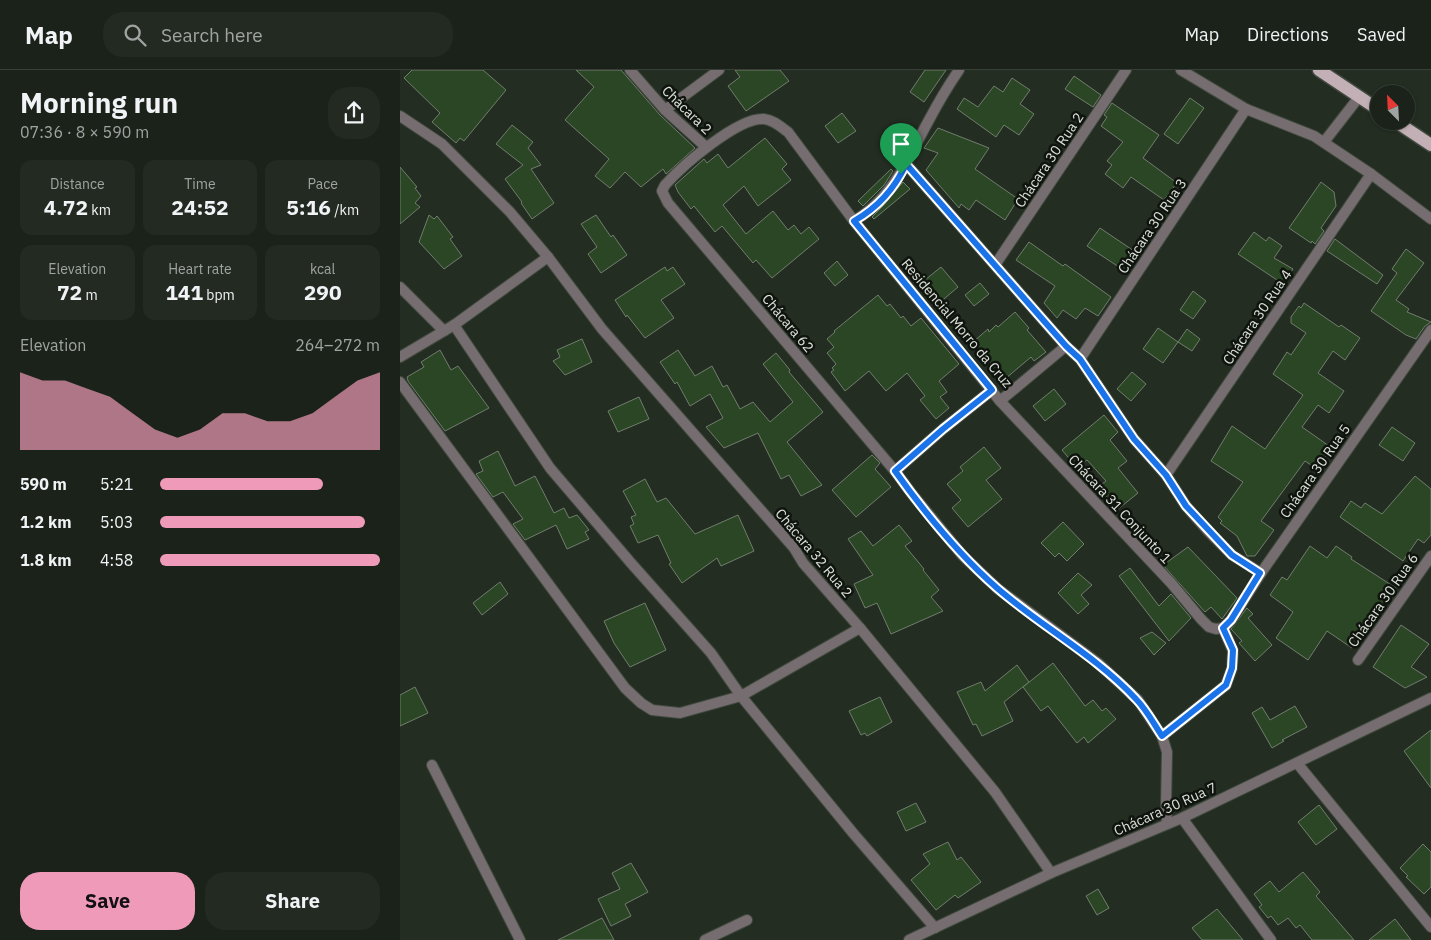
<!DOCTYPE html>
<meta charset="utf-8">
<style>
:root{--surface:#1a2219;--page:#232a22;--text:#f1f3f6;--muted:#9fa4a2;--line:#383f38;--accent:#ef9ab8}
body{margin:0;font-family:"IBM Plex Sans",sans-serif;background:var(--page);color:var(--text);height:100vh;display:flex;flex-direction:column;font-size:19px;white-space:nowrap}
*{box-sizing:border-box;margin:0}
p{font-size:16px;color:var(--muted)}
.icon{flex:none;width:28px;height:28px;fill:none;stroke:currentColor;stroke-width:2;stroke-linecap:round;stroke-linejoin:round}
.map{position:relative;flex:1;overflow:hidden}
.side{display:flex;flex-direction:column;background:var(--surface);width:400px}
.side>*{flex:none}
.needle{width:32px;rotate:336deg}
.controls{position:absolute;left:970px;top:15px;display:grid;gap:10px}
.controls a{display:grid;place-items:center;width:45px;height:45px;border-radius:50%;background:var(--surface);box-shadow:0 1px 4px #0004,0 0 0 1px var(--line);font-size:25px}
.pin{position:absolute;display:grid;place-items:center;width:42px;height:42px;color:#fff;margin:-51px -21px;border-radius:50% 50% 50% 0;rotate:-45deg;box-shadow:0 0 5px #0007}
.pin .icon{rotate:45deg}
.round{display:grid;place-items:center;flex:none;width:52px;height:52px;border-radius:20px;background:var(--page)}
.headline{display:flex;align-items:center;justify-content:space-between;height:85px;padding:0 20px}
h1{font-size:28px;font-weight:800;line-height:38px}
.stats{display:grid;grid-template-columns:repeat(3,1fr);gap:8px;height:85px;padding:5px 20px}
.stats div{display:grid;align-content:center;border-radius:12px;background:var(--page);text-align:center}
.stats b{font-size:21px;font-weight:800}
.stats small{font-size:14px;font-weight:400}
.stats p{font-size:14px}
.chart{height:140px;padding:10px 20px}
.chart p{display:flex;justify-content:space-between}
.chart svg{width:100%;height:90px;margin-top:5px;fill:var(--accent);opacity:.7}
.action{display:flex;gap:10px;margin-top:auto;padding:10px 20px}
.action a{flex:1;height:58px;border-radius:20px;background:var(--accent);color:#111;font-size:20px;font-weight:800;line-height:58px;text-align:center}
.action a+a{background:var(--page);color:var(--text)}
ul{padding:0 20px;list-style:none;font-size:16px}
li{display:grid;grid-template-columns:80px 60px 1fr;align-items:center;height:38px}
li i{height:12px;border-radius:6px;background:var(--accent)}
header{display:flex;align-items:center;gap:30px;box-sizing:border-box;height:70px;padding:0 25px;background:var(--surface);border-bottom:1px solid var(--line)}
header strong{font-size:24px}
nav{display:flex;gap:28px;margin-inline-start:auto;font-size:18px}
.search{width:350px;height:45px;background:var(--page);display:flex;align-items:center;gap:12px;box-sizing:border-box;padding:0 18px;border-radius:20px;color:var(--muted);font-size:19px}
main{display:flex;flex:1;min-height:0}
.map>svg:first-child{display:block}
</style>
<header>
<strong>Map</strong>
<div class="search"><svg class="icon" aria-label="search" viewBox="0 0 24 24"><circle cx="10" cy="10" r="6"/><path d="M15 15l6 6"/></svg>Search here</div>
<nav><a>Map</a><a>Directions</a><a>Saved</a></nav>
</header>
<main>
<section class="side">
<div class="headline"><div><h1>Morning run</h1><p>07:36 · 8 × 590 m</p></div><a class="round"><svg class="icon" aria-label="share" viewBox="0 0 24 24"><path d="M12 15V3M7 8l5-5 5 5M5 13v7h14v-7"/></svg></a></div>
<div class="stats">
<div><p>Distance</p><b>4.72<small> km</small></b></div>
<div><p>Time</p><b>24:52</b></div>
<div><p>Pace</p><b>5:16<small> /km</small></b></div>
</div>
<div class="stats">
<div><p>Elevation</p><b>72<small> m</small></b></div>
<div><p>Heart rate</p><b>141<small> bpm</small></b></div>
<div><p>kcal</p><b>290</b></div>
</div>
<div class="chart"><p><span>Elevation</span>264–272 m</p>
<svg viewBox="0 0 160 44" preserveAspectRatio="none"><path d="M0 44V6L10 10L20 10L30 14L40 18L50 26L60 34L70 38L80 34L90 26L100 26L110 30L120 30L130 26L140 18L150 10L160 6V44z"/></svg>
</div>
<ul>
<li><b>590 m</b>5:21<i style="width:74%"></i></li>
<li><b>1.2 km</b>5:03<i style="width:93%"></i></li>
<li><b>1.8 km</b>4:58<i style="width:100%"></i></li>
</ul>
<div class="action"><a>Save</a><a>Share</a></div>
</section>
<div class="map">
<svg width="1031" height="870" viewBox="0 0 1031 870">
<rect width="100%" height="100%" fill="#232d21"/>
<g fill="#2b4624" stroke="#717d6e">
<path d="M12,0H83L106,20L64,71L60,68L56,73L32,52L40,43L4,8Z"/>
<path d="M176,0H221L260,45L295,78L266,104L263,99L241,117L225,102L210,118L195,106L209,89L165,50L194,17Z"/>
<path d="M335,0H380L389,11L346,41L328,16L340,7Z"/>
<path d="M525,0H546L524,32L510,22Z"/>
<path d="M674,6L701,25L693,37L665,19Z"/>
<path d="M612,8L630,20L620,34L634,44L619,65L604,55L596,67L557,39L564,28L578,37L594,16L603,22Z"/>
<path d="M790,28L804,38L778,74L764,64Z"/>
<path d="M712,33L759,65L743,88L777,113L764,130L731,107L723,118L705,104L712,95L707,91L723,72L701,56L707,47L704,45Z"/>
<path d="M442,43L456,61L438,73L425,56Z"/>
<path d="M112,55L133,72L128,78L141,95L131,99L154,133L132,149L121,133L122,132L105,109L123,95L96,74Z"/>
<path d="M538,58L589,78L575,99L618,129L605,150L576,130L569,140L561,134L559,138L526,100L538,83L524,78Z"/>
<path d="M365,68L387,94L382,99L391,110L358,136L344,116L323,135L346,164L373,141L388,160L394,155L401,164L409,157L419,169L372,208L356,190L353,193L322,156L315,162L294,136L291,139L278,122L275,115L304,89L307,93L318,84L328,98Z"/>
<path d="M0,97L17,117L15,118L21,126L15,133L20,137L0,154Z"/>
<path d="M491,99L493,101L484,115L463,136L458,131Z"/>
<path d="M503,112L510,119L474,149L472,147L484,135Z"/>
<path d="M921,112L934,122L936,136L921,158L924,161L915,174L912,171L911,173L889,158Z"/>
<path d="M29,145L34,149L37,146L47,159L53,167L50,169L62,186L44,199L19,172Z"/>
<path d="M196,145L211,167L213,165L227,185L201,203L188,184L197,177L181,154Z"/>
<path d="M700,158L737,183L725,201L687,176Z"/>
<path d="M854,162L866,171L869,167L882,176L874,188L893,199L883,214L838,184Z"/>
<path d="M935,169L983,205L977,214L927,181Z"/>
<path d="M629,172L663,196L665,194L711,227L698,246L685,238L676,249L663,240L657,248L644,233L655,216L616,190Z"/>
<path d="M1006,179L1024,193L996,230L1009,239L1007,242L1031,252L1025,256L1016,269L1006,265L971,241L997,203L992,199Z"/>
<path d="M437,191L448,205L435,216L424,203Z"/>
<path d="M265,197L267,201L273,197L285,214L261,230L274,248L245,268L227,245L226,247L215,230Z"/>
<path d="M541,197L558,217L538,234L520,214Z"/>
<path d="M580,213L589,224L574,236L565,225Z"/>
<path d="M793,221L806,231L793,249L780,240Z"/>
<path d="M478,225L487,236L490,234L501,248L503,246L511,256L521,248L559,294L539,311L547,322L540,327L549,338L536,349L520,330L525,326L507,303L486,321L469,301L445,321L431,302L434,300L432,298L436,294L427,283L434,277L427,269L435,262L434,261Z"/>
<path d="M904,233L939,257L941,255L960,268L945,290L933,281L918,303L944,321L929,343L918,335L902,357L932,378L917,399L905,391L861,451L874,460L855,486H847L837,466L820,453L822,451L818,447L843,412L811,391L832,356L865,379L903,325L873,304L887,282L891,285L906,263L891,253V247L899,236L901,238Z"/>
<path d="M615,242L629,258L627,260L646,282L634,291L631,287L605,309L573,272L588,259L589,262L596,255L598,257Z"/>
<path d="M758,258L778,272L763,293L743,279Z"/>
<path d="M787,259L800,269L792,281L778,272Z"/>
<path d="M182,269L192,292L165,305L153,291L160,287L157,280Z"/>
<path d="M40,280L51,300L58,296L89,338L45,361L8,311L7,307L24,297L21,292Z"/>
<path d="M278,280L295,306L312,296L323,317L327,315L340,339L353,332L370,352L393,332L363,294L376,283L390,300L389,302L423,342L387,372L422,415L401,426L389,405L381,409L358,363L324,378L306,357L323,348L310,324L290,336L277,312L275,314L260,292Z"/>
<path d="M732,302L746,314L731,331L717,319Z"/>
<path d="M654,319L666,334L645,351L633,336Z"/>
<path d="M239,327L249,349L218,362L208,341Z"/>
<path d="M704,345L718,362L710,370L727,391L718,398L738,423L717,440L698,417L706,411L687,390L677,398L662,380Z"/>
<path d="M992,357L1015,373L1003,391L979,375Z"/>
<path d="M584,377L601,398L586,410L602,429L568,457L552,438L561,430L547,414L563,401L560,397Z"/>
<path d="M98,381L115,416L135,406L154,443L164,438L169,448L177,445L189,460L185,462L189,469L167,479L156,455L125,470L113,454L123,449L103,422L93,427L76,404L83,401L79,391Z"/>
<path d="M472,385L480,393L475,399L491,417L456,447L432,420Z"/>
<path d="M1015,406L1031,419V465L1024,473L1018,469L1003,491L940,447L951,431L961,438L965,433L982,444Z"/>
<path d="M245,409L257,432L266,428L295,464L338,445L354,481L321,496L317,488L282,513L269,494L271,493L258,465L238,473L230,456L234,454L231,447L236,445L223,421Z"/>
<path d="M663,452L684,474L667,491L659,483L655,487L641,473Z"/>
<path d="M499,455L512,471L505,476L524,499L523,500L539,520L531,527L543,541L491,564L477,533L465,538L454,514L473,505L448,469L461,461L473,476Z"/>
<path d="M910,476L927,488L936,476L952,487L951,489L996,518L981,540L977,538L952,578L927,561L908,590L876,568L893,542L870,525L882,507L887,510Z"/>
<path d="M788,477L837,528L822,549L811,537L805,542L763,495Z"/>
<path d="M730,498L759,536L771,524L791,548L769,571L719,506Z"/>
<path d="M678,503L692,515L681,525L689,534L678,544L658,523Z"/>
<path d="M100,512L108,524L82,545L73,533Z"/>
<path d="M245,533L266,580L230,597L214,573L204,551Z"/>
<path d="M847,538L853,544L848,548L872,575L855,591L839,573L842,571L831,559Z"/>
<path d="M1001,555L1029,574L1011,597L1027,607L1005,618L973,597Z"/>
<path d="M752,562L766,573L754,585L740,568Z"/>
<path d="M653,593L685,636L693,630L702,641L706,638L716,649L688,673L684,667L677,673L648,636L641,641L623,617Z"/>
<path d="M617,595L629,612L604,632L613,651L582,666L576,654L573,655L557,622L581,612L585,621Z"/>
<path d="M15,617L28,643L0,656V625Z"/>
<path d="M480,627L492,652L467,666L465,663L461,665L449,641Z"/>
<path d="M895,636L907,657L882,670L884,671L872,678L852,643L862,637L870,650Z"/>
<path d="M1031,660V718L1004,681Z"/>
<path d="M516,733L526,752L506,761L497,742Z"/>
<path d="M919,735L937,759L916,775L898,752Z"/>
<path d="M548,772L557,790L561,787L581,812L558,828L555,825L536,840L511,810L530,794L523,784Z"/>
<path d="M1023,774L1031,782V817L1024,824L1006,807L1008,806L1000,798Z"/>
<path d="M231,793L248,822L225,834L231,846L211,856L198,829L220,819L212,803Z"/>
<path d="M903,802L920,822L916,826L954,870H912L900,855L896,858L888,848L878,855L871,846L868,848L859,837L862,835L854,824L870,811L879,822Z"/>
<path d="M698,819L709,838L697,845L686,826Z"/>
<path d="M817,839L843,870H802L792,858Z"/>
<path d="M202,848L214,870H158Z"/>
<path d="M995,849L1011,870H969Z"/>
</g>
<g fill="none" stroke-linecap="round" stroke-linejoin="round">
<g stroke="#414a3f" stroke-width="12">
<g id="street">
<path d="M230,0L265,40L306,77"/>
<path d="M781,0L846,39L914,66L971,104L1031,149"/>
<path d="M265,40L319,0"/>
<path d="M0,46L42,74L110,142L148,187L202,259L394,478L403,493L460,558L595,722L651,803"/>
<path d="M924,72L959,27"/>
<path d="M506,94L666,276L680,289L734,369L766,405L786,436L808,461L832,485L861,503"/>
<path d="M454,151C493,128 508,88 529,50C538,33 548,16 559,0"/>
<path d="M595,195L726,0"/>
<path d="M0,217L44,261"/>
<path d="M54,255L150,398L231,493L311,583L341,626L453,763L535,858"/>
<path d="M0,287L54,255L148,187"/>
<path d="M680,289L846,39"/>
<path d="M0,312L225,618L241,633L252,640L280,643L341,626L460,558"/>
<path d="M600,331L666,276"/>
<path d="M495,401L543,359L592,320"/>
<path d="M766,405L971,104"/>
<path d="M823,558L831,550L861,503L1031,260"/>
<path d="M958,590L1031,486"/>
<path d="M762,666L826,615L832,598L833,581L823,558"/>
<path d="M897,693L1031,857"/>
<path d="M32,695L120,870"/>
<path d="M782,748L871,870"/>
<path d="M767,754L766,737L767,682L762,666L738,630L698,593L598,519L563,486L512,424L495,401L268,133L262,121L265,115C283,95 338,47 364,49C374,50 381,57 388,62L454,151L600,331L771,513L801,549L809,557L816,559L823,558"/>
<path d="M305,870L347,850"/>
<path d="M509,870L651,803L782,748L1031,628"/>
</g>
</g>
<g stroke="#414a3f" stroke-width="15">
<g id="primary">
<path d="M919,0L979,40"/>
<path d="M995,51L1031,75"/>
</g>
</g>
<use href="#street" stroke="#766d70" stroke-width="10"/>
<use href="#primary" stroke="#c3b0b6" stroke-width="12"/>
</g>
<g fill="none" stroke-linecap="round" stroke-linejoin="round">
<g stroke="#fff" stroke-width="10">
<path id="route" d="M506,94L666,276L680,289L734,369L766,405L786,436L832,485L860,503L831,550L823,558L833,580L832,598L826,615L762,666C754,654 746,639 736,629C695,585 642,557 597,518C558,484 525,443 495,401L543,359L592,320L454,151C477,138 495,118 506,94Z"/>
</g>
<use href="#route" stroke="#1a73e8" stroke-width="6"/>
</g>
<g text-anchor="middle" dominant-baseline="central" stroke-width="5" stroke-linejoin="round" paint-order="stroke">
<g font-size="14" fill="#dce2da" stroke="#10140e">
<text transform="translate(287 40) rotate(44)">Chácara 2</text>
<text transform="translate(649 90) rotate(-56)">Chácara 30 Rua 2</text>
<text transform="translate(752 156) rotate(-56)">Chácara 30 Rua 3</text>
<text transform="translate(857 247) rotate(-56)">Chácara 30 Rua 4</text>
<text transform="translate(388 253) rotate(50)">Chácara 62</text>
<text transform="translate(557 253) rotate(50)">Residencial Morro da Cruz</text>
<text transform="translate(915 401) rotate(-55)">Chácara 30 Rua 5</text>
<text transform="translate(720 439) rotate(47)">Chácara 31 Conjunto 1</text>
<text transform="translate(414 483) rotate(50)">Chácara 32 Rua 2</text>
<text transform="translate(983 530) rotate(-55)">Chácara 30 Rua 6</text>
<text transform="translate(765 739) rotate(-24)">Chácara 30 Rua 7</text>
</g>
</g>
</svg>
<div class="controls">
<a><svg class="needle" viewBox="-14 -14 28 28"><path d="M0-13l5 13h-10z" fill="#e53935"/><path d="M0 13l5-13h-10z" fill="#9fa4a2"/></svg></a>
</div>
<div class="pin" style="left:501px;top:104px;background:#1e9e55"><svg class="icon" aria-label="arrive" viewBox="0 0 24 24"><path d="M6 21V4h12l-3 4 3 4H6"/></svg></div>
</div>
</main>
